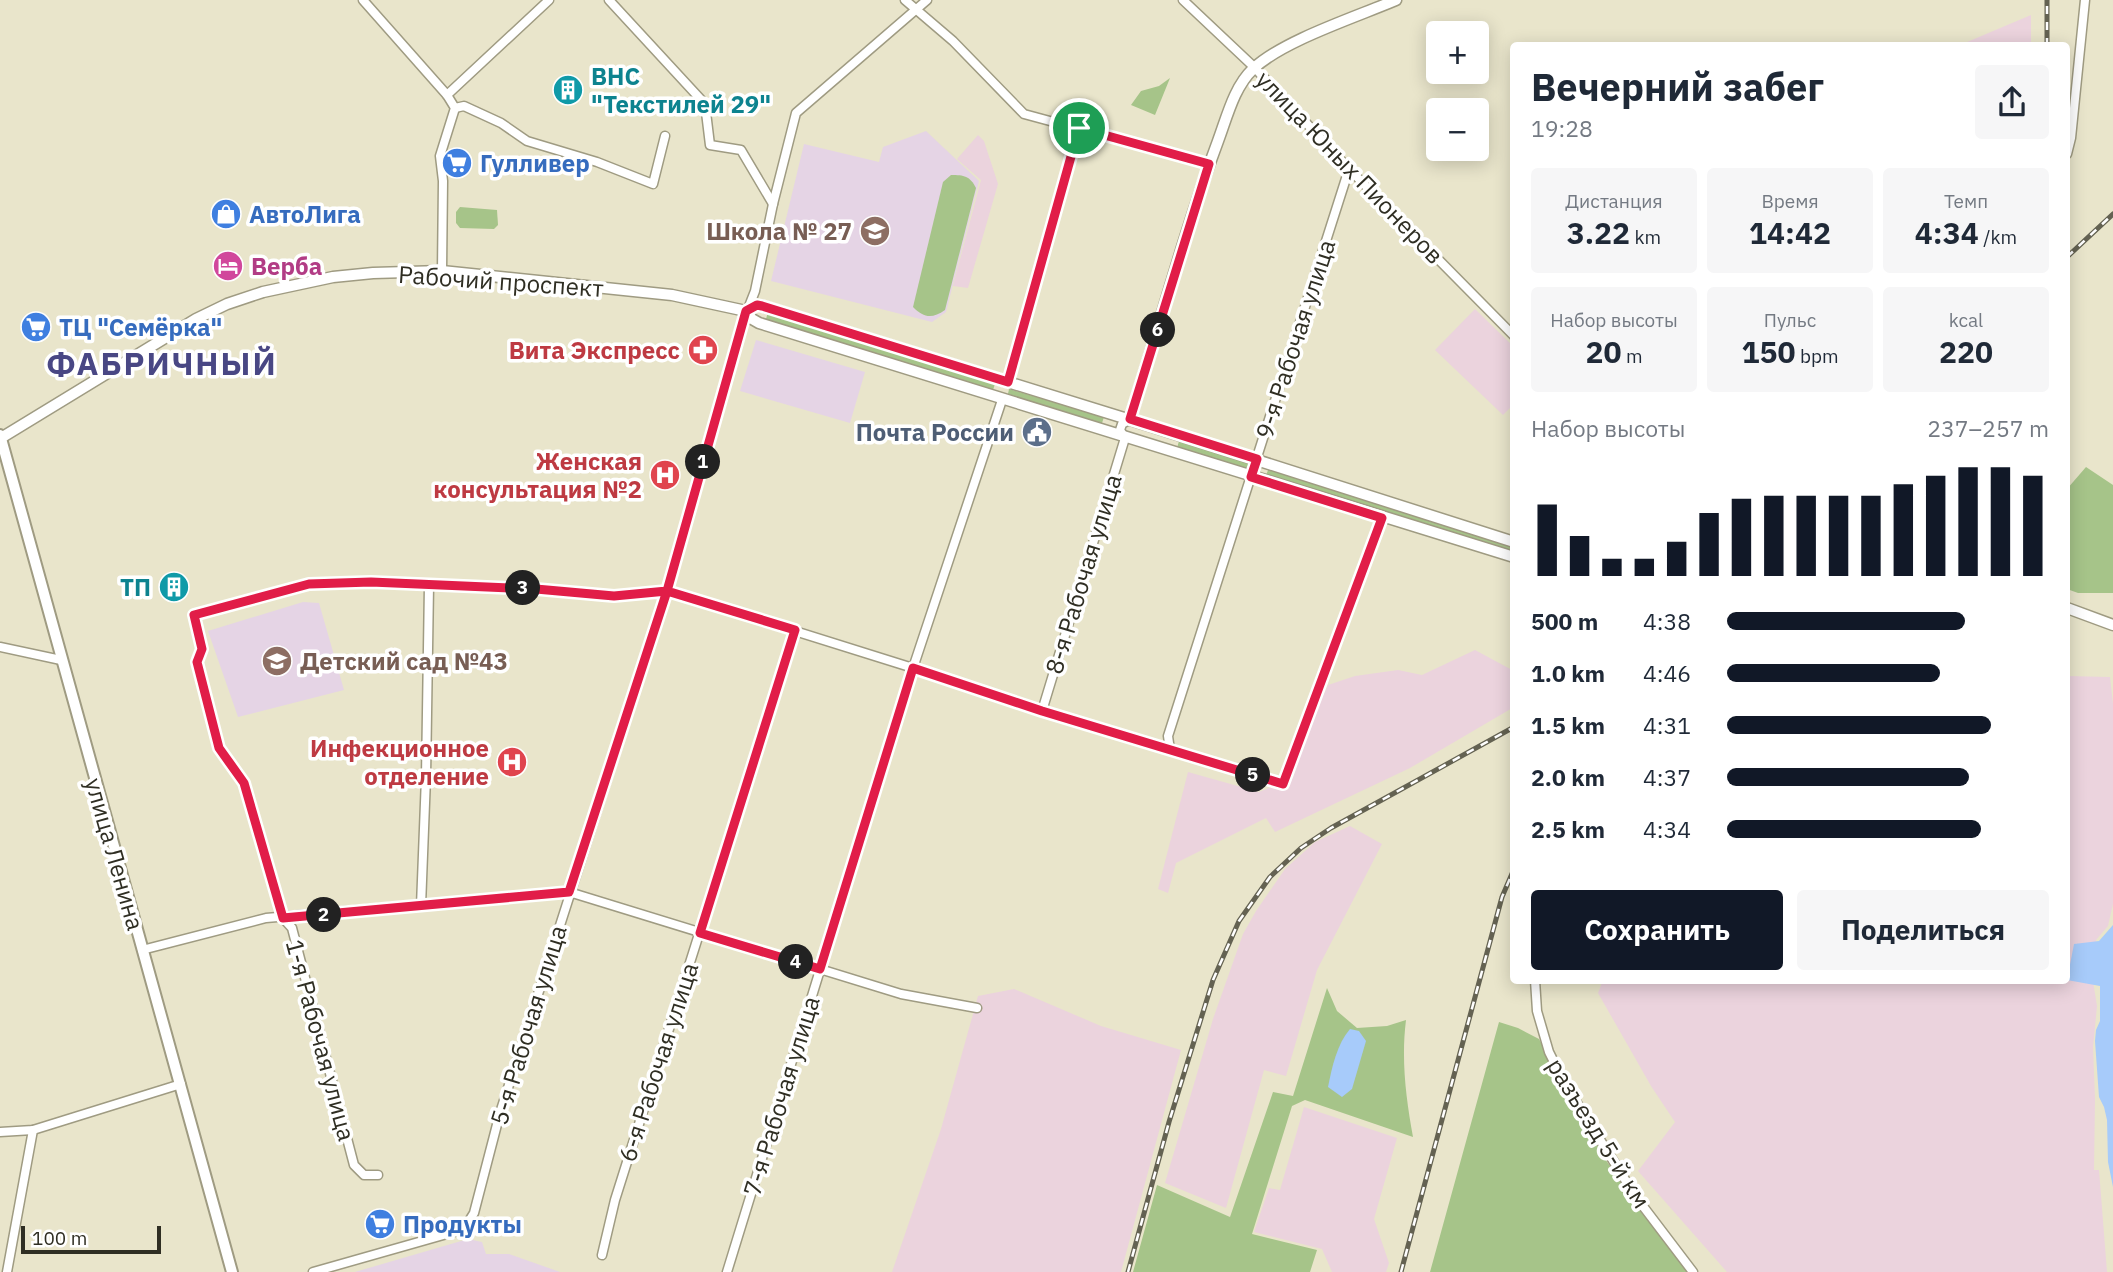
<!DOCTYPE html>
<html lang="ru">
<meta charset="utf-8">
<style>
:root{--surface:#fff;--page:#f6f6f7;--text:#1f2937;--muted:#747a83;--accent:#111827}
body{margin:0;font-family:"IBM Plex Sans",sans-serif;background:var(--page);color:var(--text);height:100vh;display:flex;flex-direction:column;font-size:26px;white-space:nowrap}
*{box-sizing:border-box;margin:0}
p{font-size:23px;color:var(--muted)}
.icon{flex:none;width:38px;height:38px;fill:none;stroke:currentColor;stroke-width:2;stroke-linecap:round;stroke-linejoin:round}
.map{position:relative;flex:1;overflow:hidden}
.drawer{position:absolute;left:1510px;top:42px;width:560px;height:942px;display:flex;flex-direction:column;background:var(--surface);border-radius:7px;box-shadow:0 4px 18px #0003}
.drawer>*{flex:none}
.tools{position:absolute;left:1426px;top:21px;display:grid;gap:14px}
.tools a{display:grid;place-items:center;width:63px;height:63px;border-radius:7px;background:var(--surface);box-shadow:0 4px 18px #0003;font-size:35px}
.scale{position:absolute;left:21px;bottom:18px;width:140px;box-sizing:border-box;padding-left:7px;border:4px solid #2f2e23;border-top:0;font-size:19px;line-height:24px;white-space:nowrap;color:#2f2e23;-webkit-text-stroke:5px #fff;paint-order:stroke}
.pin{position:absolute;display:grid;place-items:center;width:60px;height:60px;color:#fff;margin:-30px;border:4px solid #fff;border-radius:50%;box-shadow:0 2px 7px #0007}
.km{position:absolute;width:35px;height:35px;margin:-18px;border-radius:50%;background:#222;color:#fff;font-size:19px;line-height:35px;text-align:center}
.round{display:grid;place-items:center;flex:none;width:74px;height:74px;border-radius:7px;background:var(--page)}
.overview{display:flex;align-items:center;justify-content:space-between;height:119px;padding:0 21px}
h1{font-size:38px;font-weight:700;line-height:52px}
.stats{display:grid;grid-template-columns:repeat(3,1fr);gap:10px;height:119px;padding:7px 21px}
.stats div{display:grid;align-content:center;border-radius:7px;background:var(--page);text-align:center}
.stats b{font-size:30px;font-weight:700}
.stats small{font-size:19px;font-weight:400}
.stats p{font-size:19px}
.chart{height:196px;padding:14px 21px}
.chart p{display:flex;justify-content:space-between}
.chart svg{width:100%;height:126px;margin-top:7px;stroke:var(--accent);stroke-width:6}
.action{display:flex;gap:14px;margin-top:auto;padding:14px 21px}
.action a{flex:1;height:80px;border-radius:7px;background:var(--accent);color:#fff;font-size:28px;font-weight:700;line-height:80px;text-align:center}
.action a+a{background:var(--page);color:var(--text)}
ul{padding:0 21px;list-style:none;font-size:23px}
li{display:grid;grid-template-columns:112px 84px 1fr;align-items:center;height:52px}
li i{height:18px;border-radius:9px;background:var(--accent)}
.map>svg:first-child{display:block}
</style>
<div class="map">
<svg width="2113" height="1272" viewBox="0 0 2113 1272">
<rect width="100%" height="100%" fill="#e9e5cb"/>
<g fill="#ebd3dd">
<path d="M2031,15V45H1960Z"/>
<path d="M978,135L984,141L998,184L968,288L953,286L981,180L957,159Z"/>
<path d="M1475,309L1514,347V404L1503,415L1435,350Z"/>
<path d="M1475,650L1514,671V707L1410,768L1275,832L1266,818L1176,863L1168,893L1158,889L1188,772L1259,792L1293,778L1308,729L1328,685L1355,676L1398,670L1422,675Z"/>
<path d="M2067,676L2110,677L2113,704V904L2108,926L2096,940L2093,981L2097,1006L2093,1047L2095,1099L2094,1170H2099L2107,1272H1727L1638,1171L1675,1122L1651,1086L1598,993L1603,980H2067Z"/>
<path d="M1350,826L1382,844L1317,970L1286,1076L1264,1070L1226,1208L1165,1183L1213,1019L1243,934L1256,911L1285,869L1315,842Z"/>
<path d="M1014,989L1101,1026L1181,1050L1121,1272H892L941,1129L978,996Z"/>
<path d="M1304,1107L1397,1138L1374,1219L1389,1263L1386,1272H1332L1322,1249L1254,1232L1269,1188L1280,1190Z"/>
</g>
<g fill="#e5d4e5">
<path d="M926,131L979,181L946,312L932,322L771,281L804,144L879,162L883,147Z"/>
<path d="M756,340L865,372L850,423L740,391Z"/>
<path d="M303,602L319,603L344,690L238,717L208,631Z"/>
<path d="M468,1239L482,1242L486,1254H509L560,1272H355Z"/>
</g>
<g fill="#a6c489">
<path d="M1170,78L1155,115L1131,105L1141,91L1159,86Z"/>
<path d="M951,175C964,175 970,176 976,188L945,310C932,319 924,318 913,307L943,182Z"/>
<path d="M460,207L497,210L498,225L494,229L460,228L456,223V212Z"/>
<path d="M768,312L995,384L993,390L766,319Z"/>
<path d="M1009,389L1104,417L1102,423L1008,394Z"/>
<path d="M1179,441L1251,463L1249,470L1177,448Z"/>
<path d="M2086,467L2113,485V593H2078L2067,589V489Z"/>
<path d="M1269,468L1514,547V553L1266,475Z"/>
<path d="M1327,988L1337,1011L1357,1028L1387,1026L1406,1020C1401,1060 1406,1098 1413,1137L1305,1100L1292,1106L1252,1234L1317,1250L1310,1272H1133L1157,1185L1230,1217L1273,1092L1293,1096Z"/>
<path d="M1499,1022L1518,1028L1539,1039L1605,1159L1687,1272H1430Z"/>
</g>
<g fill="#a7cbfa">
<path d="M2113,925V1187L2108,1162L2107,1120L2104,1107L2099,1097L2095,1041L2096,1030L2100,1021V986L2067,980L2074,944L2099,941Z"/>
<path d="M1350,1029L1359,1031L1366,1041L1352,1089L1342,1097L1328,1087C1332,1067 1337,1044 1350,1029Z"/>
</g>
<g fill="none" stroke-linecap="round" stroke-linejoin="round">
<g stroke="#9f9b82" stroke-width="11">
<g id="minor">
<path d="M363,0L447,95"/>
<path d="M609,0L705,104L710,145L741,150L773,204"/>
<path d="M905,0L953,41L1024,114L1209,164"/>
<path d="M1183,0L1254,67L1349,169L1514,336"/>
<path d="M455,108L464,106L501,123L527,141L597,162L653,184L665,136"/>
<path d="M2067,154L2071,138L2085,0"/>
<path d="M442,271L443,181L440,156L455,108L447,95L549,0"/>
<path d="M1008,382L1078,128"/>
<path d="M0,647L61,660"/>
<path d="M1042,711L1125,438L1120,430L1122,424L1130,419"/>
<path d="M1170,750L1168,736L1349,169"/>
<path d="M421,906L426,777L429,585"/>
<path d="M142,950L266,918L569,892L901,994L977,1008"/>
<path d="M1535,980L1537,1011L1549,1052L1565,1084L1636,1197L1693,1272"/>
<path d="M0,1132L33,1130L181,1084"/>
<path d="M378,1175H364L354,1165L292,928L283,918L244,783L219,748L197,662L202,649L194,615L309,584L371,582L536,589L614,596L667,591L913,668L1042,711L1283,784L1382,518"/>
<path d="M602,1255L615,1200L795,630"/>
<path d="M7,1272L33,1130"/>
<path d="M313,1272L454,1232L469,1221L474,1213L500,1113L667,591L739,332L755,291L773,204L796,113L927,0"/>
<path d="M727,1272L913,668L1002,400"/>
</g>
</g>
<g stroke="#9f9b82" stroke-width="13">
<g id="tertiary">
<path d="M746,311L752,319L759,323L1514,557"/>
<path d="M1130,419C1159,327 1184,232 1218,141C1227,117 1234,87 1253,69C1282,41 1356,17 1396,0"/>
<path d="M1,438L196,319L227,304L263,292L333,277L373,273L442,271L672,295L746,311L757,305L762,306L1150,426L1514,542"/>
<path d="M2067,608L2113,625"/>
</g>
</g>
<g stroke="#9f9b82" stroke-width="14">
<path id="secondary" d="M0,435L232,1272"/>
</g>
<use href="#minor" stroke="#fff" stroke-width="8"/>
<use href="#tertiary" stroke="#fff" stroke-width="10"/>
<use href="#secondary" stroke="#fff" stroke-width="10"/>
<g stroke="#646252" stroke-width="5">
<g id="rail">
<path d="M2047,46V0"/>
<path d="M2067,257L2113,214"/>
<path d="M1128,1272L1169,1122L1213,980L1239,921L1270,877L1301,848L1331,828L1514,727"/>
<path d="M1401,1272L1502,897L1514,869"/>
</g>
</g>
<use href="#rail" stroke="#fff" stroke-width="2.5" stroke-dasharray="8" stroke-linecap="butt"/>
</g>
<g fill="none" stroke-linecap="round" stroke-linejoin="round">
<g stroke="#fff" stroke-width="14">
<path id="route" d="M1079,128L1008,382L762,306L757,305L746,311L667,591L569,892L283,918L244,783L219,748L197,662L202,649L194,615L309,584L371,582L536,589L614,596L667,591L795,630L700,933L820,969L913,668L1042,711L1283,784L1382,518L1251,477L1257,459L1130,419L1209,164L1079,128"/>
</g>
<use href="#route" stroke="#e11d48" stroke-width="9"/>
</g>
<defs>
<g id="building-disc" transform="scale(1.575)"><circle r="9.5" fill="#0f9aa8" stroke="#fff"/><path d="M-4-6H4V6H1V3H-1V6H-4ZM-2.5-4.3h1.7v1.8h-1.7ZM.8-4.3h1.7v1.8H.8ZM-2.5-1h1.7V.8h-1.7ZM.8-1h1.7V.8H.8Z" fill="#fff"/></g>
<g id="supermarket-disc" transform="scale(1.575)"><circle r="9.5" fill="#3f7fe0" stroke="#fff"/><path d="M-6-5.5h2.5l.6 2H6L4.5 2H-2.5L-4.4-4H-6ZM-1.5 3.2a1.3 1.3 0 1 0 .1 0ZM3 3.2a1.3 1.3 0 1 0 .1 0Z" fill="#fff"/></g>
<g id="shop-disc" transform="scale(1.575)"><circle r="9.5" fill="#3f7fe0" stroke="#fff"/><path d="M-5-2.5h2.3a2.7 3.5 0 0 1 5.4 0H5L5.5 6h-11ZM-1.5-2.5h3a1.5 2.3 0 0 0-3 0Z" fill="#fff"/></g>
<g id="school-disc" transform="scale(1.575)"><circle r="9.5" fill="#8d6e63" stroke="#fff"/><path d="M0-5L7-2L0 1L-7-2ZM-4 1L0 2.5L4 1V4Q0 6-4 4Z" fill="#fff"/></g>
<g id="hotel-disc" transform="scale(1.575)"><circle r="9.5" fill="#d1479c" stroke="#fff"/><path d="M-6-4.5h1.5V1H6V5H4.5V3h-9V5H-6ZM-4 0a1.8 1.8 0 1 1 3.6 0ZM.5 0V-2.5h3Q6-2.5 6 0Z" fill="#fff"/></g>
<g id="pharmacy-disc" transform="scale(1.575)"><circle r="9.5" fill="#e0444e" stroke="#fff"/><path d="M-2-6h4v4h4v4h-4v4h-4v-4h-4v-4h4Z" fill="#fff"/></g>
<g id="civic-disc" transform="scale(1.575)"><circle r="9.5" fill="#5c6f8a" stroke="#fff"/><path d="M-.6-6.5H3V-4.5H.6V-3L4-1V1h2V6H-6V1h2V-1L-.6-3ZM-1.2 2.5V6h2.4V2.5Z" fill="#fff"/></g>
<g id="hospital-disc" transform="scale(1.575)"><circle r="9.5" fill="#e0444e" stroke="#fff"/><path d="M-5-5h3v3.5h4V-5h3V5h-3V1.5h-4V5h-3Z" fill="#fff"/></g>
</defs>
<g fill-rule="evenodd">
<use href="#building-disc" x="568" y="90"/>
<use href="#supermarket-disc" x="457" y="163"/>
<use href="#shop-disc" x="226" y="214"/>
<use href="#school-disc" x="875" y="231"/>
<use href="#hotel-disc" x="228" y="266"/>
<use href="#supermarket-disc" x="36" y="327"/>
<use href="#pharmacy-disc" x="703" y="350"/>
<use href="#civic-disc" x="1037" y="432"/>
<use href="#hospital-disc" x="665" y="475"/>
<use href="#building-disc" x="174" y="587"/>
<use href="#school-disc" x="277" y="661"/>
<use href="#hospital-disc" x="512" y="762"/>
<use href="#supermarket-disc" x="380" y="1224"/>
</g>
<g text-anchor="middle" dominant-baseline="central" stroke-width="7" stroke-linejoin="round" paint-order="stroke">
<g font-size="24" font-weight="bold" fill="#0d838f" stroke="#fff" text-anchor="start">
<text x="591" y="76">ВНС<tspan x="591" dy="28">"Текстилей 29"</tspan></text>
<text x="151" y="587" text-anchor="end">ТП</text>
</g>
<g font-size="24" font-weight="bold" fill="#366cbe" stroke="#fff" text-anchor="start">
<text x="480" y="163">Гулливер</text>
<text x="249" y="214">АвтоЛига</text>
<text x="59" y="327">ТЦ "Семёрка"</text>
<text x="403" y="1224">Продукты</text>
</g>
<g font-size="24" fill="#2f2e23" stroke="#fff">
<text transform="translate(1350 167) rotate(46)">улица Юных Пионеров</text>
<text transform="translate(501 281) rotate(4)">Рабочий проспект</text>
<text transform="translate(1295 339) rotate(-72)">9-я Рабочая улица</text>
<text transform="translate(1083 574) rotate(-73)">8-я Рабочая улица</text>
<text transform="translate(115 854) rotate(74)">улица Ленина</text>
<text transform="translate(528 1025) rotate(-73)">5-я Рабочая улица</text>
<text transform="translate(321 1040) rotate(75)">1-я Рабочая улица</text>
<text transform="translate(658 1062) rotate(-72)">6-я Рабочая улица</text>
<text transform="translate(781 1096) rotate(-73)">7-я Рабочая улица</text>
<text transform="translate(1599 1133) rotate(58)">разъезд 5-й км</text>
</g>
<g font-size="24" font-weight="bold" fill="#785e54" stroke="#fff" text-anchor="end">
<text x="852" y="231">Школа № 27</text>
<text x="300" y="661" text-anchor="start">Детский сад №43</text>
</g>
<g font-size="24" font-weight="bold" fill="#b23c85" stroke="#fff" text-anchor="start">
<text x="251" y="266">Верба</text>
</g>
<g font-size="24" font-weight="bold" fill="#be3a42" stroke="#fff" text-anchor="end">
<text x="680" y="350">Вита Экспресс</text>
<text x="642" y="461">Женская<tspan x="642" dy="28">консультация №2</tspan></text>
<text x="489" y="748">Инфекционное<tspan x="489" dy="28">отделение</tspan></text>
</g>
<g font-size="24" font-weight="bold" fill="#4e5e75" stroke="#fff" text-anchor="end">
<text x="1014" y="432">Почта России</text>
</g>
<g font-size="32" font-weight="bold" letter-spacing="2" fill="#494784" stroke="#fff">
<text x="162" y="363">ФАБРИЧНЫЙ</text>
</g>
</g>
</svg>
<div class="tools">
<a>+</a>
<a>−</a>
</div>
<div class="scale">100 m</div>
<div class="pin" style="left:1079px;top:128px;background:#1e9e55"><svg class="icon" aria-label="arrive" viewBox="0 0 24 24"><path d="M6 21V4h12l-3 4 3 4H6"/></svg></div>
<b class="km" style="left:703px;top:462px">1</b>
<b class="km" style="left:324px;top:915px">2</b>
<b class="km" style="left:523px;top:588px">3</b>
<b class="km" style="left:796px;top:962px">4</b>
<b class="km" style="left:1253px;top:775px">5</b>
<b class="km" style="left:1158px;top:330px">6</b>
<section class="drawer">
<div class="overview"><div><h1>Вечерний забег</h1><p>19:28</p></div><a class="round"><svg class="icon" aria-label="share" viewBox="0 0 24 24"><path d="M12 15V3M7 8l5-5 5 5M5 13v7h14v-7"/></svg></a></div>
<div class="stats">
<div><p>Дистанция</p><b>3.22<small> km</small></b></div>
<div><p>Время</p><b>14:42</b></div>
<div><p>Темп</p><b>4:34<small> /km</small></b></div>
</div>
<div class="stats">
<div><p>Набор высоты</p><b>20<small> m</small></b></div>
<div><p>Пульс</p><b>150<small> bpm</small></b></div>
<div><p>kcal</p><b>220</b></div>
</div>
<div class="chart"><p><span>Набор высоты</span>237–257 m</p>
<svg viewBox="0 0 160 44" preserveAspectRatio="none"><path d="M5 44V19M15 44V30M25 44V38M35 44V38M45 44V32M55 44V22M65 44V17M75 44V16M85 44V16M95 44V16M105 44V16M115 44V12M125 44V9M135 44V6M145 44V6M155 44V9"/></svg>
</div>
<ul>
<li><b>500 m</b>4:38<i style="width:74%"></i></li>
<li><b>1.0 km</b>4:46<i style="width:66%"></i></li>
<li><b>1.5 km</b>4:31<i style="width:82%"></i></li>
<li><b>2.0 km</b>4:37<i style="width:75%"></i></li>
<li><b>2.5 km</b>4:34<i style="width:79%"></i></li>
</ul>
<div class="action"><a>Сохранить</a><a>Поделиться</a></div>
</section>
</div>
